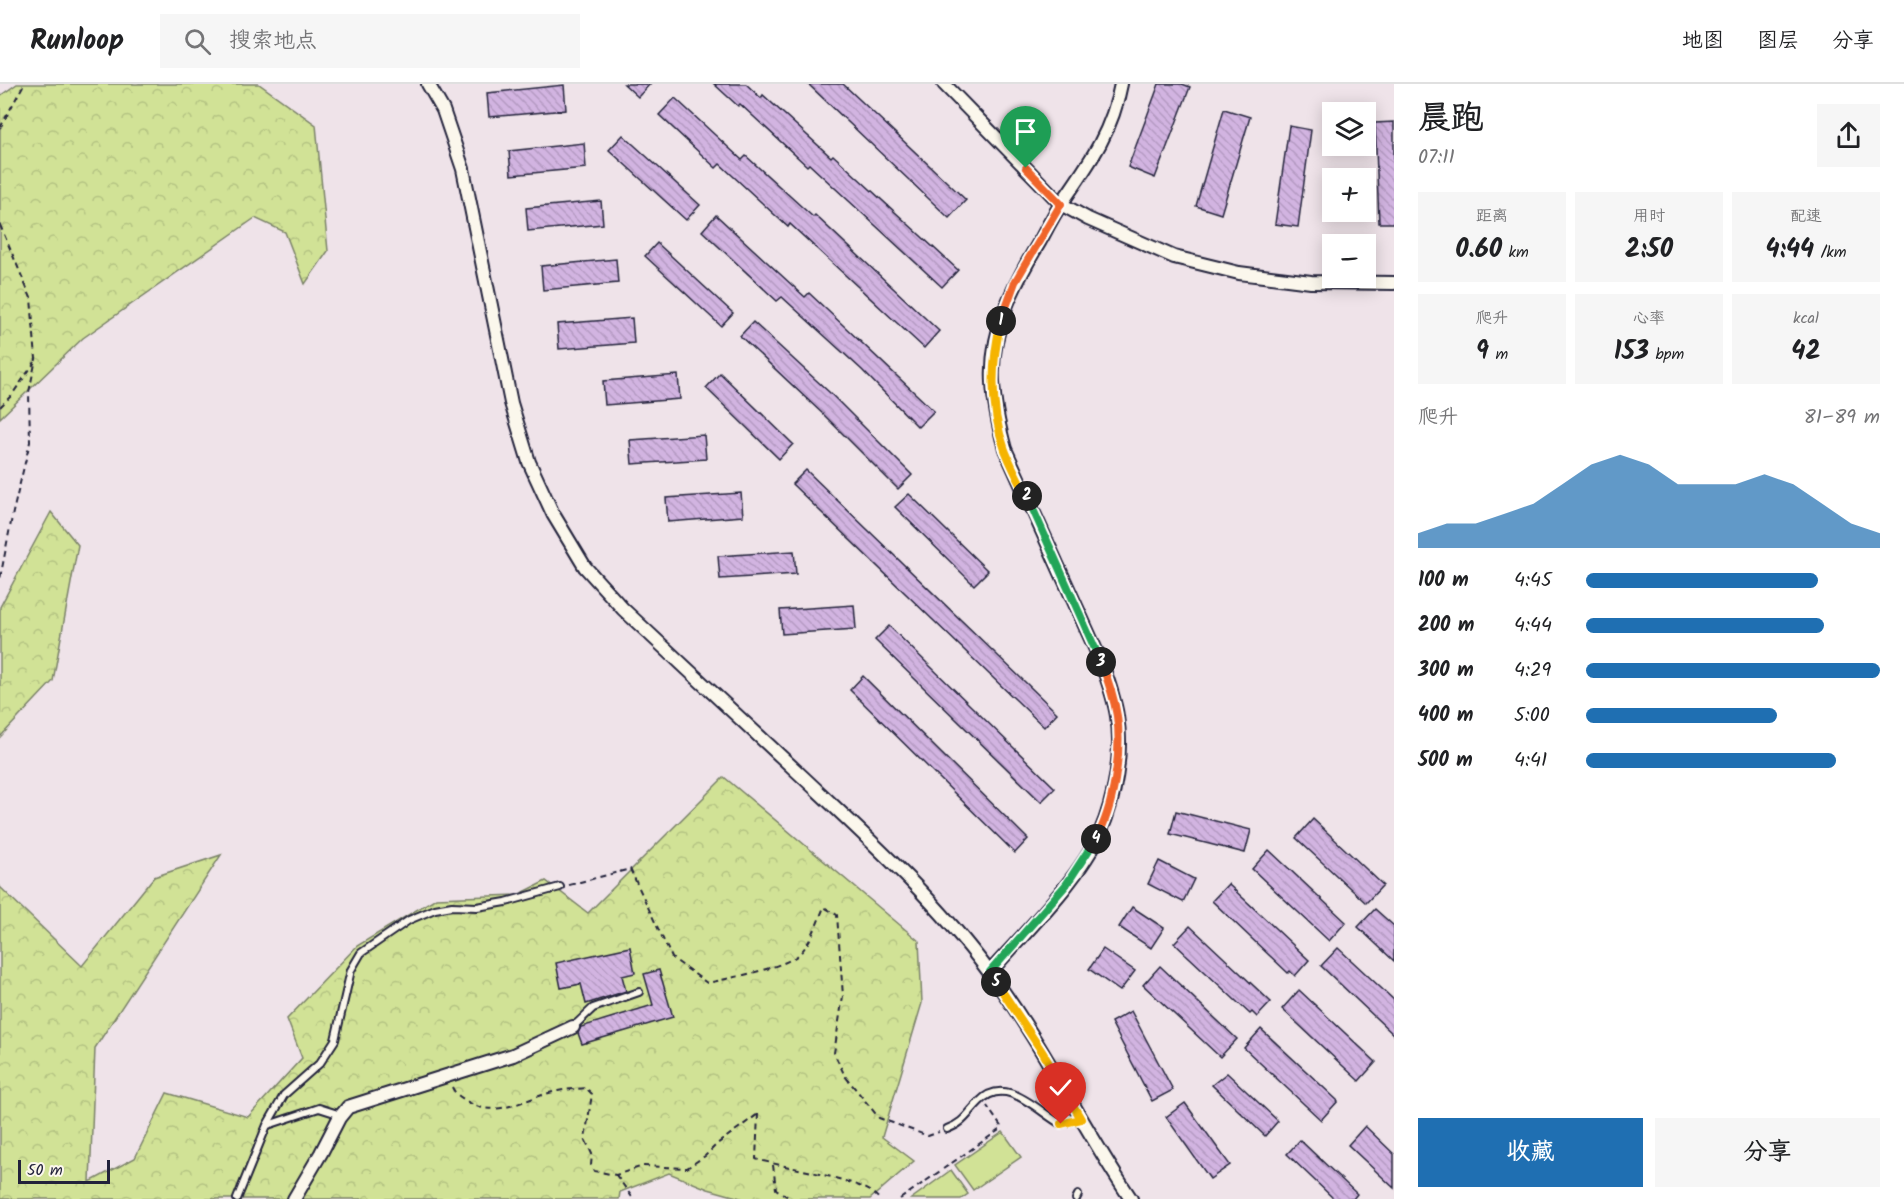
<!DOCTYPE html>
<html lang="zh">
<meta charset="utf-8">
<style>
:root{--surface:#fff;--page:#f6f6f6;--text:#202124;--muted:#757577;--line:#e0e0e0;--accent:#1f6fb2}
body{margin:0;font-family:Kalam,"LXGW WenKai TC",sans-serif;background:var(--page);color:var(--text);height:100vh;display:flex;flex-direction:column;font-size:22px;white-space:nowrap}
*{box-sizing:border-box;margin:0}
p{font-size:20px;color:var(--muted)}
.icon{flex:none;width:33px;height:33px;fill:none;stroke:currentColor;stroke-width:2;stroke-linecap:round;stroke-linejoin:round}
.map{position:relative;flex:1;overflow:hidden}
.panel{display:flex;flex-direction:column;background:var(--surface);width:510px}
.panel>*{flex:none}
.buttons{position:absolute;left:1322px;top:18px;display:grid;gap:12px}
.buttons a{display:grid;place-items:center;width:54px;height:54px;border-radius:0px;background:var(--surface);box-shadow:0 3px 15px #0003;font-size:30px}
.scale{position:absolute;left:18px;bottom:15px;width:92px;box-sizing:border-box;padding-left:6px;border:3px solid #22223b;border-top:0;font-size:16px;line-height:21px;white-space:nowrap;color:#22223b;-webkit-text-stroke:4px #fbf7ec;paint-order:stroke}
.pin{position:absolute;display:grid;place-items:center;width:51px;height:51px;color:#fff;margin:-62px -26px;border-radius:50% 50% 50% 0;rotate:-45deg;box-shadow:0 0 6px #0007}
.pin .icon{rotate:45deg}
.km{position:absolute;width:30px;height:30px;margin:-15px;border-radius:50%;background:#222;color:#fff;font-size:16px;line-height:30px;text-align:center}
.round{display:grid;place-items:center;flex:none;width:63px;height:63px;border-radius:0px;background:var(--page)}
.overview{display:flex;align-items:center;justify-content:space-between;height:102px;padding:0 24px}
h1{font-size:33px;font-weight:800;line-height:45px}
.stats{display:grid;grid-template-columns:repeat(3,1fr);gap:9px;height:102px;padding:6px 24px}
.stats div{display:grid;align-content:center;border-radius:0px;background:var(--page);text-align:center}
.stats b{font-size:26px;font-weight:800}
.stats small{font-size:16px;font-weight:400}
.stats p{font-size:16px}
.chart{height:168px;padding:12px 24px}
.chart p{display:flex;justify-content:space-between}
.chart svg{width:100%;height:108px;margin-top:6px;fill:var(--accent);opacity:.7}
.action{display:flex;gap:12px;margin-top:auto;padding:12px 24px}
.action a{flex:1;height:69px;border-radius:0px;background:var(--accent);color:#fff;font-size:24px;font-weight:800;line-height:69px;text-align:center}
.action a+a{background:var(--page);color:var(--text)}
ul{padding:0 24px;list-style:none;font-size:20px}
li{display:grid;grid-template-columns:96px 72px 1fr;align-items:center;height:45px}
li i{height:15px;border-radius:8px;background:var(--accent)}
header{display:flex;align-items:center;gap:36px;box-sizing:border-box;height:84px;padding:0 30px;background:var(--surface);border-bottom:2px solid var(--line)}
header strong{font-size:28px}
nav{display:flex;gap:33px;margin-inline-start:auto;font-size:21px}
.search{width:420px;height:54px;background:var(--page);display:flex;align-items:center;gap:15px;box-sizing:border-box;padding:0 21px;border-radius:0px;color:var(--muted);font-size:22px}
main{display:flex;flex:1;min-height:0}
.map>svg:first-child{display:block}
</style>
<header>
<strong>Runloop</strong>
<div class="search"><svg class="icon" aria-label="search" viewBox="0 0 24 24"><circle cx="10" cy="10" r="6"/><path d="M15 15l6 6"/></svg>搜索地点</div>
<nav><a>地图</a><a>图层</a><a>分享</a></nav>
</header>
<main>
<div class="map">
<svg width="1394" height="1115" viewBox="0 0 1394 1115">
<defs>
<pattern id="forest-crowns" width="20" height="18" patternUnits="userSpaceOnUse" patternTransform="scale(1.5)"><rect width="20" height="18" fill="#d1e296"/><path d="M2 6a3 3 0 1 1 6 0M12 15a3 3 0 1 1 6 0" fill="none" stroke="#b3c282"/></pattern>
<pattern id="building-back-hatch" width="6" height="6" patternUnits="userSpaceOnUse" patternTransform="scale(1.5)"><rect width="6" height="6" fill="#d2b4e1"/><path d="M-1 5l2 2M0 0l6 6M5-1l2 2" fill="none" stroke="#b49ac2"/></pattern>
</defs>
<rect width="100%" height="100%" fill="#efe3e9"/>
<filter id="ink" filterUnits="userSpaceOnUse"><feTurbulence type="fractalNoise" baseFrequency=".0167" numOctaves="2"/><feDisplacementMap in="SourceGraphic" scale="12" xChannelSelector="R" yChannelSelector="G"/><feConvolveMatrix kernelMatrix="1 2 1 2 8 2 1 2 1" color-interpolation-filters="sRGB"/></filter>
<g filter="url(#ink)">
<g fill="url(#forest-crowns)" stroke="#7a8268" stroke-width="1.5">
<path d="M17,0H259L316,41L328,167L305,200L285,148L255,134L83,254L0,334V12Z"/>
<path d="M51,428L78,461L53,597L0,653V523Z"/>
<path d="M724,693L919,857L922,919L882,1053L914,1077L870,1115H744L708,1105L669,1089L620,1108L619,1115H0V803L82,882L154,793L221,771L95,964L90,1098L135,1074L167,1009L248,1033L302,974L287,935L357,862L436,814L518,811L546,797L588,829Z"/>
</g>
<g fill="#d1e296" stroke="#7a8268" stroke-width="1.5">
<path d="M1003,1048L1021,1073L973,1106L955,1081Z"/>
<path d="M951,1086L968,1110L961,1115H911Z"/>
</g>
<g fill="url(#building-back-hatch)" stroke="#22223b" stroke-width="1.5">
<path d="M624,0H650L638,13Z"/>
<path d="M714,0H746L761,14L763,11L831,73L833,71L958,186L942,203L809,80L807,82L740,20L738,22Z"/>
<path d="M808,0H843L966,116L949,134Z"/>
<path d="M1159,0H1182L1190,3L1155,94L1128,83Z"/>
<path d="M564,1L566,26L489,33L487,9Z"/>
<path d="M675,14L742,76L746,72L813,133L815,131L939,247L924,264L790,140L788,143L720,80L716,84L659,31Z"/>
<path d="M1224,25L1250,33L1221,130L1196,122Z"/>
<path d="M1394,38V139H1379L1375,39Z"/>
<path d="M1289,42L1311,46L1298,143L1275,140Z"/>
<path d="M623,51L700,121L686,136L609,66Z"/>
<path d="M584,59L586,84L511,91L509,67Z"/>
<path d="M601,117L603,140L528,147L526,124Z"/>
<path d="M716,131L805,213L809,209L934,327L918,343L862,286L782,213L777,217L702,147Z"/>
<path d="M657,159L733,229L721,242L645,172Z"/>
<path d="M616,175L618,199L543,206L541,182Z"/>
<path d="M632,234L634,259L559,265L557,240Z"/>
<path d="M753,238L829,308L912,391L898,405L824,331L740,252Z"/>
<path d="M720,289L793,360L779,375L706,304Z"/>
<path d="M678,291L680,315L605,321L603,297Z"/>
<path d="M704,351L706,375L632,380L630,356Z"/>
<path d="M806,386L1057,629L1044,643L792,400Z"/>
<path d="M741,409L743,432L668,438L666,414Z"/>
<path d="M909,410L988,487L974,501L895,423Z"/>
<path d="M794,467L796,490L720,495L718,472Z"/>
<path d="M854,521L856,545L782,550L780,526Z"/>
<path d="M889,542L1055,704L1041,718L875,556Z"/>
<path d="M863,592L1028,755L1015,769L850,606Z"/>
<path d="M1176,727L1251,746L1245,769L1170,750Z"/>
<path d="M1313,735L1383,801L1366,819L1296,754Z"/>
<path d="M1269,766L1346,838L1329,857L1252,785Z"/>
<path d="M1159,777L1194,795L1183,818L1148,800Z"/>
<path d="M1228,800L1309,876L1295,892L1290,887L1288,889L1212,817Z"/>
<path d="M1132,823L1164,844L1151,864L1119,843Z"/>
<path d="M1375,825L1394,842V877L1358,843Z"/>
<path d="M1190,842L1271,918L1257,933L1252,928L1250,930L1174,859Z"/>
<path d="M630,863L635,889L622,892L626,907L586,920L581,900L561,904L556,879Z"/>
<path d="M1338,864L1394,916V951L1321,882Z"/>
<path d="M1103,865L1135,887L1120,907L1089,885Z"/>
<path d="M1160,882L1237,955L1220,973L1143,901Z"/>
<path d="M659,886L673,933L582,960L578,949L581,943L653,921L644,890Z"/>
<path d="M1299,906L1376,978L1359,997L1282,925Z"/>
<path d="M1131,927L1173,1006L1152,1017L1111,938Z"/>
<path d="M1261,945L1338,1017L1321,1036L1244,964Z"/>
<path d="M1227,989L1278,1037L1265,1052L1212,1001Z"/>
<path d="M1185,1019L1230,1081L1210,1095L1166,1033Z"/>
<path d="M1365,1042L1394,1070V1104L1348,1061Z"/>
<path d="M1300,1056L1357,1110L1353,1115H1334L1287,1070Z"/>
</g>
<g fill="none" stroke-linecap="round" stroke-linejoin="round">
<g stroke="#22223b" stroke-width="10">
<g id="lane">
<path d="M573,943L593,924L639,908"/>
<path d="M268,1041L319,1024L341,1031"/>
<path d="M947,1045C965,1038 966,1031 979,1018C1006,990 1037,1027 1061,1040L1081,1035"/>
<path d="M237,1115L267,1041L284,1011L320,979L335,956L351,886L361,869L409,836L435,825L452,822L477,823L506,818L560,803"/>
<path d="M1076,1115L1078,1111"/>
</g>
</g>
<g stroke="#22223b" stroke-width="16">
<g id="street">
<path d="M428,0L443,26L463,85L511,319L529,378L553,430L585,483L623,525C683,581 744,638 805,695C870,756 936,816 989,888C1043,960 1081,1041 1131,1115"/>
<path d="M944,0L1061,120L1088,135L1174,173L1239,189L1311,198L1394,199"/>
<path d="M990,888C1024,849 1079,796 1100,749C1115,715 1123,668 1117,632C1114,612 1107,594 1100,575L1005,365C999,343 994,321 993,298C990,246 1014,200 1040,157C1047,144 1054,130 1063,117C1090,78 1112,48 1121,0"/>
<path d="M294,1115L321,1069L339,1034L348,1023L513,971L573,943"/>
</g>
</g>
<g stroke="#22223b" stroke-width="2" stroke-dasharray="6 4.5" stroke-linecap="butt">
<path d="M0,44L24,0"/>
<path d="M0,141L31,214L36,275L29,308L30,358L13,428L0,495"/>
<path d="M0,323L11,312L35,278"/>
<path d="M569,801L630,785L672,874L707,899C731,894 778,885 797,872C810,862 818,837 824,823L837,831L843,912L834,969L845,992L879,1034L928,1052L939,1048"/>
<path d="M452,1003C455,1010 459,1012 465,1016C496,1038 527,1012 558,1007C567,1005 577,1005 586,1004L592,1010L585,1055L592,1070L591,1081L594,1087L616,1091L643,1082L687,1084L705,1072L717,1060L758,1030"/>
<path d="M758,1030L756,1075C782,1083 865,1095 879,1115"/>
<path d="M773,1081L776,1105L791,1115"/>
<path d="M616,1091L632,1113V1115"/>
<path d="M900,1115L1002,1044L987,1022"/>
</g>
<use href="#lane" stroke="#fbf7ec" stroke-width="6"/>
<use href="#street" stroke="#fbf7ec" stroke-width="12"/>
</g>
</g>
<g fill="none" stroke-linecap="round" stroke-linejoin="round" filter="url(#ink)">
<g stroke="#fff" stroke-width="12">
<path id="split-1" d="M1001,237L1015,198L1061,120L1026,84"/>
</g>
<g stroke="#fff" stroke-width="12">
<path id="split-2" d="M1001,237C991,279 990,324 1005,366C1011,381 1019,397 1027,412"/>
</g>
<g stroke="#fff" stroke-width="12">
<path id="split-3" d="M1027,412L1101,578"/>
</g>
<g stroke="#fff" stroke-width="12">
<path id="split-4" d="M1096,755C1114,724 1122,667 1117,632C1114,613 1108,596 1101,578"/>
</g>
<g stroke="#fff" stroke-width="12">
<path id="split-5" d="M996,898L990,888L1066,801L1096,755"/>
</g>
<g stroke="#fff" stroke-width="12">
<path id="split-6" d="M996,898L1043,969L1081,1035L1061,1040"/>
</g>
<use href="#split-1" stroke="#f0652b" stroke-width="8"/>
<use href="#split-2" stroke="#f5b400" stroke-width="8"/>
<use href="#split-3" stroke="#22a559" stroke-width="8"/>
<use href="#split-4" stroke="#f0652b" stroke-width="8"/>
<use href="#split-5" stroke="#22a559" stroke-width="8"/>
<use href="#split-6" stroke="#f5b400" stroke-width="8"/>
</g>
</svg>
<div class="buttons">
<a><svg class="icon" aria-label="layers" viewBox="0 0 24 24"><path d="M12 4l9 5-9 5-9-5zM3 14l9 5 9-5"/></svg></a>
<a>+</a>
<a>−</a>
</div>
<div class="scale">50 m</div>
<div class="pin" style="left:1026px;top:84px;background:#1e9e55"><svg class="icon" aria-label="arrive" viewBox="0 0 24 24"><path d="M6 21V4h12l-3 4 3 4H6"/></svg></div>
<div class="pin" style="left:1061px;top:1040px;background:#d93025"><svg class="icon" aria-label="check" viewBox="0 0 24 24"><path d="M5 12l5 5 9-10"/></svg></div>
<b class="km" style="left:1001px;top:237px">1</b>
<b class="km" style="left:1027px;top:412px">2</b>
<b class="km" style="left:1101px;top:578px">3</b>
<b class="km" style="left:1096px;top:755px">4</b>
<b class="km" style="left:996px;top:898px">5</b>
</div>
<section class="panel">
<div class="overview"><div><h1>晨跑</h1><p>07:11</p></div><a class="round"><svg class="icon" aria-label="share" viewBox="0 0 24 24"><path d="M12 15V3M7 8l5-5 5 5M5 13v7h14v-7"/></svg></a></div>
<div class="stats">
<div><p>距离</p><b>0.60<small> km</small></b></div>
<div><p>用时</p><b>2:50</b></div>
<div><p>配速</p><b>4:44<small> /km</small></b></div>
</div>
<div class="stats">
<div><p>爬升</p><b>9<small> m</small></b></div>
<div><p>心率</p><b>153<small> bpm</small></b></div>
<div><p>kcal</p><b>42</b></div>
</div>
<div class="chart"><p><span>爬升</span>81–89 m</p>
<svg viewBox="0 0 160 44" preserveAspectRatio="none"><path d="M0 44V38L10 34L20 34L30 30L40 26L50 18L60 10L70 6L80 10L90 18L100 18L110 18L120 14L130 18L140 26L150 34L160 38V44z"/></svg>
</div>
<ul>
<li><b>100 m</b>4:45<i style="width:79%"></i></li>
<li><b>200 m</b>4:44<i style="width:81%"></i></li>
<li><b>300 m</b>4:29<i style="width:100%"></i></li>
<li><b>400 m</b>5:00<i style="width:65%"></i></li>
<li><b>500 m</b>4:41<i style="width:85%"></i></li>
</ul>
<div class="action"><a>收藏</a><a>分享</a></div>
</section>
</main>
